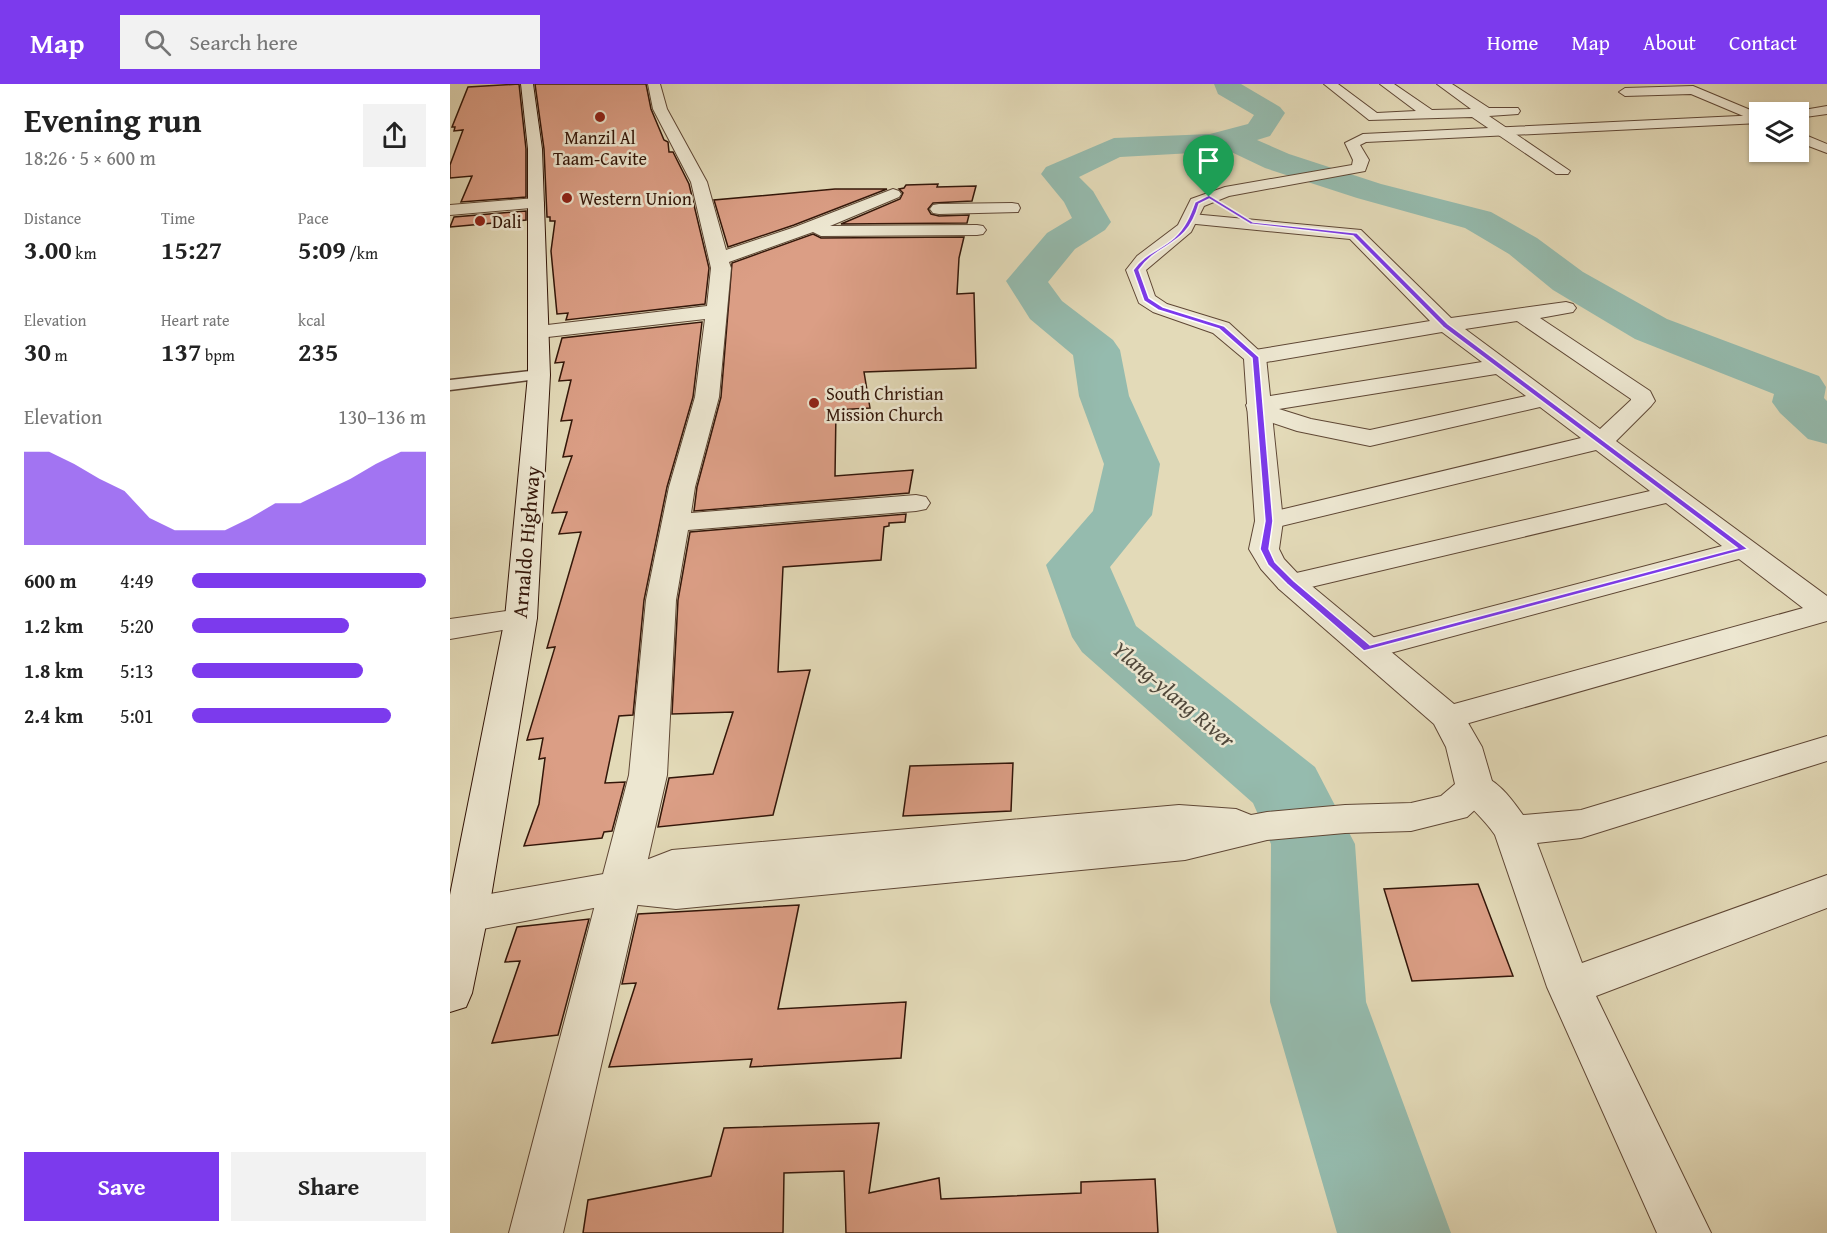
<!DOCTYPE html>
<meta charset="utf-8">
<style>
:root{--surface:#fff;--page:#f2f2f2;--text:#222;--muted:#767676;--accent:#7c3aed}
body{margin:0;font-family:"Gentium Book Plus",serif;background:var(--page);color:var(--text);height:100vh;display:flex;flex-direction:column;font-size:22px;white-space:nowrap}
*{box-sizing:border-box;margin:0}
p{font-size:20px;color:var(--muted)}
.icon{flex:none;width:33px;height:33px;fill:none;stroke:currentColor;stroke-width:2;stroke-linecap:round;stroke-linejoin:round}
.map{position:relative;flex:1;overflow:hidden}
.drawer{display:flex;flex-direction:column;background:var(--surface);width:450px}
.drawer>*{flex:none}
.buttons{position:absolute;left:1299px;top:18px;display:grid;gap:12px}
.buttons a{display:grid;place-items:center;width:60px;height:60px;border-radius:0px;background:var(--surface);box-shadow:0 2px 4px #0004;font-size:30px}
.pin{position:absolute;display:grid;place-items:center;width:51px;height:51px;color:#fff;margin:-62px -26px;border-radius:50% 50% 50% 0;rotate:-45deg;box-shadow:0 0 6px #0007}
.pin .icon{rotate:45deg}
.round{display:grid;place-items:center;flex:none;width:63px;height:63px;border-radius:0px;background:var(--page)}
.headline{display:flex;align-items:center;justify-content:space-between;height:102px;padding:0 24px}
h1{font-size:33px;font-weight:700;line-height:45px}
.figures{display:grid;grid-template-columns:repeat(3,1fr);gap:9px;height:102px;padding:6px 24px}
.figures div{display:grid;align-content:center}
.figures b{font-size:26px;font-weight:700}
.figures small{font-size:16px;font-weight:400}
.figures p{font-size:16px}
.chart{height:168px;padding:12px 24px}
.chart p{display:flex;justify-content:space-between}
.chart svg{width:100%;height:108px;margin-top:6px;fill:var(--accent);opacity:.7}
.primary-button{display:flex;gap:12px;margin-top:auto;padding:12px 24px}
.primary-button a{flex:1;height:69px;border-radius:0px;background:var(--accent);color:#fff;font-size:24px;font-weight:700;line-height:69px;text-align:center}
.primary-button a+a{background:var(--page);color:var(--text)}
ul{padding:0 24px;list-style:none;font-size:20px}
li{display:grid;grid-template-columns:96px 72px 1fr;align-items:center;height:45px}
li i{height:15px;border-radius:8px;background:var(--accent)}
header{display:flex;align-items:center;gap:36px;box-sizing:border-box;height:84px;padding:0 30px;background:var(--accent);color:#fff}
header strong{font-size:28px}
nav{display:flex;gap:33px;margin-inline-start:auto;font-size:21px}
.search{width:420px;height:54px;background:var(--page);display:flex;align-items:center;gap:15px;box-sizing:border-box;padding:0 21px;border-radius:0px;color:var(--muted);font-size:22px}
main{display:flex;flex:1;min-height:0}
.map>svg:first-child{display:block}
</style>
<header>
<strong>Map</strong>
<div class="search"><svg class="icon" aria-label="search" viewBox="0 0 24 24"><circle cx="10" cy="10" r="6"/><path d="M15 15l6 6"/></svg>Search here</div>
<nav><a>Home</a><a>Map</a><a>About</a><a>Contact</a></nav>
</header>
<main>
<section class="drawer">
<div class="headline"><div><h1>Evening run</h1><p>18:26 · 5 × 600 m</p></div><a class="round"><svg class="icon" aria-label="share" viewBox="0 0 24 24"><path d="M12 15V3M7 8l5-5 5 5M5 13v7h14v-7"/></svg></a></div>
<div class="figures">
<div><p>Distance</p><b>3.00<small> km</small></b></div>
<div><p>Time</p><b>15:27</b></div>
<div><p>Pace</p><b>5:09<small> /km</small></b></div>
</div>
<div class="figures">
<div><p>Elevation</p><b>30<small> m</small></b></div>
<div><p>Heart rate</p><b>137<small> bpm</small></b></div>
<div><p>kcal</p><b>235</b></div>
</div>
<div class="chart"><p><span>Elevation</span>130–136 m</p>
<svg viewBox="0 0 160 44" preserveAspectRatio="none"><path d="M0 44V6L10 6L20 11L30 17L40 22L50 33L60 38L70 38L80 38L90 33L100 27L110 27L120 22L130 17L140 11L150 6L160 6V44z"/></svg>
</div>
<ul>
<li><b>600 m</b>4:49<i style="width:100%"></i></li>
<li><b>1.2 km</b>5:20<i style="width:67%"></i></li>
<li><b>1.8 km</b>5:13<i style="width:73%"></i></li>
<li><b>2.4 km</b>5:01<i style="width:85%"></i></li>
</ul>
<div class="primary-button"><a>Save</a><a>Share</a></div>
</section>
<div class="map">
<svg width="1377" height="1149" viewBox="0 0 1377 1149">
<rect width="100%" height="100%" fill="#e3dab8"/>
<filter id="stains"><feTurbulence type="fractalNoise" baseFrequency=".00333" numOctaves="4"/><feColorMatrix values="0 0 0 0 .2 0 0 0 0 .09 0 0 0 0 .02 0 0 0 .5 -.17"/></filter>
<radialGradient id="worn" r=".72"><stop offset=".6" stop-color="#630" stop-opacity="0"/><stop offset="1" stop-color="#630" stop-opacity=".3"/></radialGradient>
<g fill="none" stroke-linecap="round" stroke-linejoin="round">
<path fill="#95bbae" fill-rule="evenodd" d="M764,0H791L830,23L835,29L820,52L807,56L839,70L931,100L1041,128L1087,154L1133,188L1217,235L1369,292L1376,303L1374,314L1377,317V360L1358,355L1330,329L1322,318L1324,310L1185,255L1103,206L1059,170L1015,144L907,114L815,84L775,65L761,68L670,73L629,93L643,107L661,138L655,146L625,165L598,198L612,217L663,256L670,266L679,312L710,380L702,431L660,483L686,542L865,683L905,760L916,918L1001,1149H887L820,918L821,760L803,719L632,568L622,553L596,481L643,427L654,380L629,312L623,271L580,235L556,197L597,149L622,134L614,118L591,90L596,83L664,54L760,50L798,40L804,31L768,10Z"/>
</g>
<g fill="#db9e85" stroke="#331609" stroke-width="1.5">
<path d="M69,0L76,65V113L11,118L22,92L0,94V81L13,46L4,47L5,43H2L18,3Z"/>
<path d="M85,0H196L201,25L214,56L218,58L219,68H223L239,100L259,184L255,220L116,236L118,229L107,230L101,167L105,137H100V133H97L94,65Z"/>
<path d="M488,100L487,103L526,102L522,117L483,119L478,125L481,130L489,132L519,131L517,139L391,140L450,115L453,109L449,105L454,104L456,101Z"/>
<path d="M437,105L344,141L278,163L264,116L385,105Z"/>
<path d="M76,127V136L0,143L4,133Z"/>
<path d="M363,150L371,154L514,153L509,174L507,210L524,209L526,284L414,288L420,324L386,326L385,392L463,386L459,409L244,427L247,403L271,313L282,179Z"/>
<path d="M252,238L243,313L217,403L194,516L183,631L169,632L155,699L175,698L162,747L154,748L152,754L74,762L89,720L95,674L89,675L93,654L77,656L105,563L97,564L131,448L109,450L117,428L102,429L122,372L113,373L122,336L111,337L121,296L109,297L114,278L105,279L112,254Z"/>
<path d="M456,430L455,438L439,439V442L434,443L431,476L333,483L328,588L360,586L323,731L208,743L219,694L263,690L283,628L222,630L228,516L240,448Z"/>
<path d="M563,679L561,727L453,732L460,682Z"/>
<path d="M1028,800L1063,892L962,897L934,805Z"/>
<path d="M349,821L328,925L456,918L451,974L300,983L302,975L159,983L186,899L172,900L188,830Z"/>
<path d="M139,835L108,951L42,959L70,877L55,878L67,843Z"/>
<path d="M429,1039L419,1109L489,1094L491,1115L631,1109V1098L705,1095L708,1149H396L394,1087L334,1089L333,1149H133L138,1116L261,1092L274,1044Z"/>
</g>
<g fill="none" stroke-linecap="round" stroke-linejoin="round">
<g stroke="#5f4735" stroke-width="3">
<path id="service" d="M89,286L95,288L97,291L95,294L0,306V296Z"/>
</g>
<g stroke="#5f4735" stroke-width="2">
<g id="minor">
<path d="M198,0H210L217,25L257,98L276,166L345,143L443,105L449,107L451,110L449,113L380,142L527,141L533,142L536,146L533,150L527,151L371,152L363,148L279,178L281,184L269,313L245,403L241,429L466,411L476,413L480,419L476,425L466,427L238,446L226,516L217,691L113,1149H59L179,691L196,516L219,403L245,313L255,235L89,254L81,253L78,248L81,243L89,242L257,222L261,184L241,98L203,25Z"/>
<path d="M874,0H888L927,29L966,27L930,0H944L982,26L1021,25L987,0H1002L1039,24H1068L1070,27L1068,30L1039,32L1120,87L1118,90H1106L1022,33L919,36Z"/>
<path d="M1243,2L1310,30V39L1241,10L1175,12L1169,8L1175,4Z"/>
<path d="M1348,48L1377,60V69L1348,58Z"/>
<path d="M86,114L92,115L94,119L92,123L0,131V121Z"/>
<path d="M562,119L568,120L570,124L568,128L489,130L483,129L480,125L483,121L489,120Z"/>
<path d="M742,130L911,146L1001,234L1116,218L1123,220L1126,224L1123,228L1090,234L1200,307L1205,317L1201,322L1166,357L1377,512V537L998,645L986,641L980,633L986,625L1353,524L1289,475L918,575L906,572L902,565L906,558L1272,462L1216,419L840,508L829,505L825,499L829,493L1200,407L1146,366L819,445L809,443L805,437L809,431L1131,354L1090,323L920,362L847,347L799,331L796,321L800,316L808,314L1032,278L992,248L805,280L797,278L794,273L797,268L805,266L980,237L900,155L736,139L733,135L736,131ZM1067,237L1181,315V316L1150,345L1015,245ZM1046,290L1076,312L920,346L861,335L829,325Z"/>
<path d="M71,525L82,527L87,534L82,541L0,555V535Z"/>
<path d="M1377,652V677L1131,754L1087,759L1132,879L1377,791V824L1146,912L1261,1149H1207L1097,903L1045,751C1033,733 1016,721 1006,704L1012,694C1016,693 1022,691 1026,691C1046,692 1063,717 1073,731L1131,726Z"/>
</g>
</g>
<g stroke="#5f4735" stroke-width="2">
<g id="tertiary">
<path d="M1377,22V30L1348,34V28H1342Z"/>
<path d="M1310,31V39L916,58L910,61L919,76L915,87L779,112L754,122L741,148L696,186L705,212L717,220L779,239L816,273L833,437L829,465L834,475L851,493L1010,625L1032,663L1044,704L1038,714L1017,733L961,747L895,749L817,756L735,776L226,825L170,819L17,848L2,843L0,823L2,819L17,814L165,788L222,766L729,721L786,725L801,731L817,728L895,721L961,719L991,712L1005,700L996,663L984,640L829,505L811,485L799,465L805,437L794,275L763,249L703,228L689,219L676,186L687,172L728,141L741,115L775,103L902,81L903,76L895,59L913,50Z"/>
</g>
</g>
<g stroke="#331609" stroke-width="2">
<path id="secondary" d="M71,0H83L92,65L100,291L87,534L38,831L22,909L16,923L0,928V811L55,534L78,291V65Z"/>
</g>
<use href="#service" fill="#ede7d1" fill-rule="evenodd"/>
<use href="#minor" fill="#ede7d1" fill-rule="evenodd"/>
<use href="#tertiary" fill="#ede7d1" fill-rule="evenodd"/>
<use href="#secondary" fill="#ede7d1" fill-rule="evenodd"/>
</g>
<path fill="#7c3aed" stroke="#fff" stroke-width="1.5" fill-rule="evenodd" d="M759,111L803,138L907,149L998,240L1298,465L914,567L837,500L818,481L810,465L815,437L802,274L769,245L708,226L694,217L683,186C695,169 709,167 724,154C735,144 740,132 745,118ZM759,115L800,140L903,152L993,243L1287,464L920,561L844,497L825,478L819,465L823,437L809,273L774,242L713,223L699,214L689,186C709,157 737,164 749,120Z"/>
<g fill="#8f2418" stroke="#ede7d1" stroke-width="2">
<circle cx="150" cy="33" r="6"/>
<circle cx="117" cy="114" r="6"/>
<circle cx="30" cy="137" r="6"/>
<circle cx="364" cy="319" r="6"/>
</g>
<g text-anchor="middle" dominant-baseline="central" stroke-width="5" stroke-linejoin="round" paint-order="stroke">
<g font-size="18" fill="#331609" stroke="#ede7d1" text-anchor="start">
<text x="150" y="53" text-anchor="middle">Manzil Al<tspan x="150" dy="21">Taam-Cavite</tspan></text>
<text x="129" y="114">Western Union</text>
<text x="42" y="137">Dali</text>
<text x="376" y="309">South Christian<tspan x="376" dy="21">Mission Church</tspan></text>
</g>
<g font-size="21" fill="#331609" stroke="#ede7d1">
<text transform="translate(76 458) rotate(-85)">Arnaldo Highway</text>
</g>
<g font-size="22" font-style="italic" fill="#50483b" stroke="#ede7d1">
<text transform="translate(724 610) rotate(40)">Ylang-ylang River</text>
</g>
</g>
<rect width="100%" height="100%" filter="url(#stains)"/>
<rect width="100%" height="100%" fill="url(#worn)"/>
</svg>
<div class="buttons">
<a><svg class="icon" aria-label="layers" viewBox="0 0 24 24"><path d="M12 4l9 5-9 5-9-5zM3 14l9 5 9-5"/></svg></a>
</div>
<div class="pin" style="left:759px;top:113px;background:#1e9e55"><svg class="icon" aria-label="arrive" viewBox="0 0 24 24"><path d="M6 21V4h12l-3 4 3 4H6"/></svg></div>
</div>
</main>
